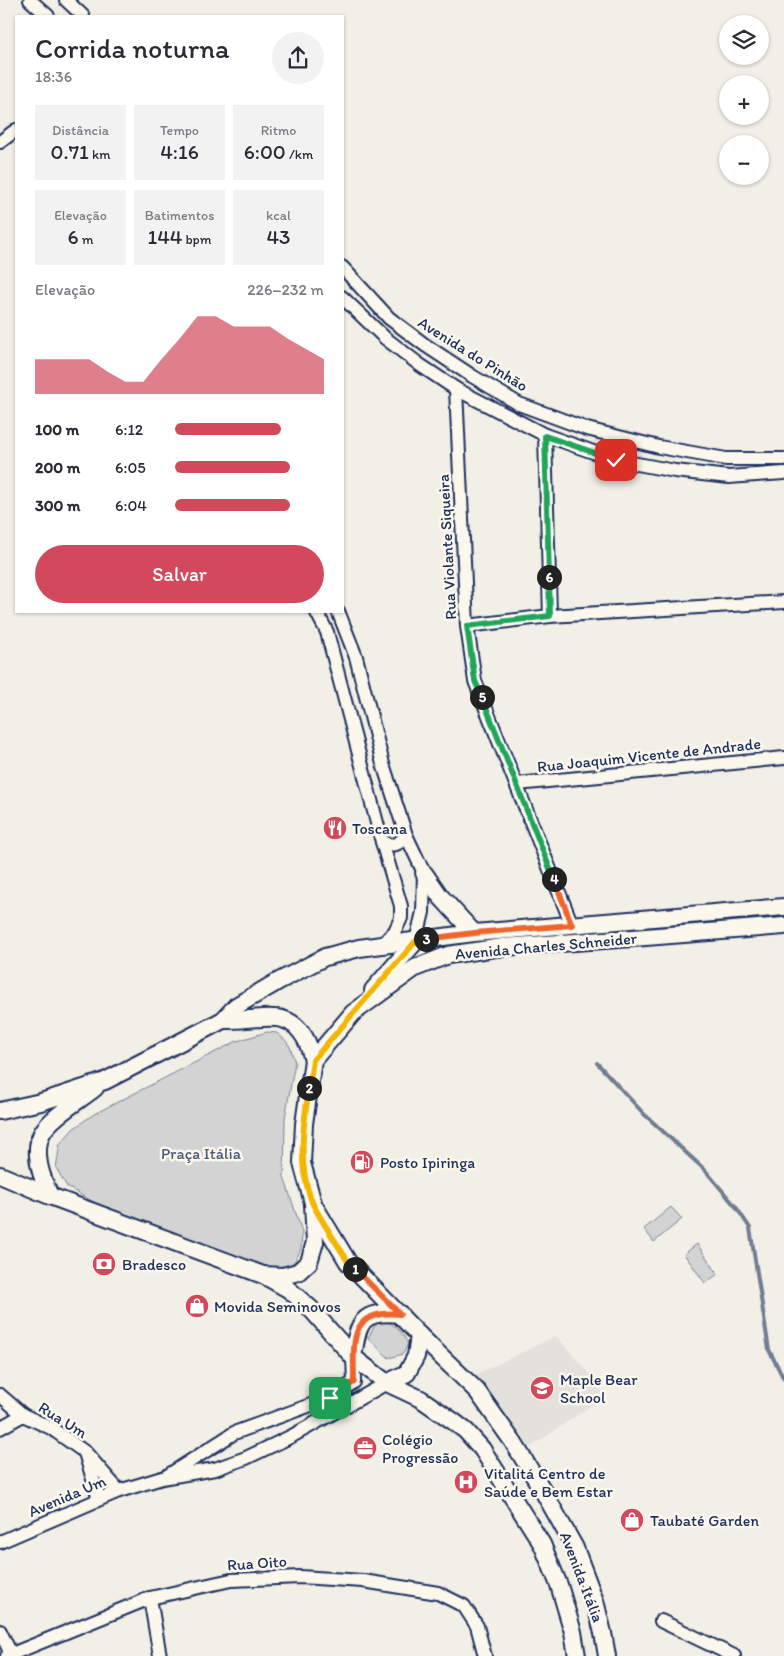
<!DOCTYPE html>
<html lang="pt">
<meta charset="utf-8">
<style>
:root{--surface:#fff;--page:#f2f2f3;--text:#2b2b33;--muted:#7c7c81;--accent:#d1495b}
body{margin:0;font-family:Itim,sans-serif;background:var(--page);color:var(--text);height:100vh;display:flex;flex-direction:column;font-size:19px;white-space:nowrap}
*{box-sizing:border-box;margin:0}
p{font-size:16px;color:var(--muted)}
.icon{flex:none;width:28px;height:28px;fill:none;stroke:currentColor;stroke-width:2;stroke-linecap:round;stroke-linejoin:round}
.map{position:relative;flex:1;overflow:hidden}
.panel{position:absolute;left:15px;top:15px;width:329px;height:598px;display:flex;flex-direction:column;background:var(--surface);border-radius:0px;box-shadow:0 1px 4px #0004}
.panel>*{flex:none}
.buttons{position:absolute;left:719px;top:15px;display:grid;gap:10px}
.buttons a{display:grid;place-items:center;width:50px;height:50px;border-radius:50%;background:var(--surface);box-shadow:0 1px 4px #0004;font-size:25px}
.pin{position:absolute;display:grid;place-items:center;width:42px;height:42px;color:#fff;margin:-21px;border-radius:10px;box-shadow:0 2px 8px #0006}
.km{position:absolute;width:25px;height:25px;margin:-12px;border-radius:50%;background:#222;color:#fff;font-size:14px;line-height:25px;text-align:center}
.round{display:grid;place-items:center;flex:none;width:52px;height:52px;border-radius:26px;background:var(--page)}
.overview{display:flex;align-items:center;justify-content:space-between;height:85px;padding:0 20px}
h1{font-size:28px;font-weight:600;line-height:38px}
.figures{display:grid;grid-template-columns:repeat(3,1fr);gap:8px;height:85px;padding:5px 20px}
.figures div{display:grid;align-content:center;border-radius:0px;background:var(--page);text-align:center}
.figures b{font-size:21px;font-weight:600}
.figures small{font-size:14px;font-weight:400}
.figures p{font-size:14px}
.chart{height:140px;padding:10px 20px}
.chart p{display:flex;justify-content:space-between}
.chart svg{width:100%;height:90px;margin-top:5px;fill:var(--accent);opacity:.7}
.action{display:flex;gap:10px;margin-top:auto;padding:10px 20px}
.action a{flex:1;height:58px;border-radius:30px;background:var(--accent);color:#fff;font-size:20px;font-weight:600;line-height:58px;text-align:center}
ul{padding:0 20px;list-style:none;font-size:16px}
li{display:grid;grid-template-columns:80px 60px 1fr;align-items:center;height:38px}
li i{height:12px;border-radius:6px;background:var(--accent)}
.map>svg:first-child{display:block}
</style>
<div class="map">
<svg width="784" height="1656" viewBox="0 0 784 1656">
<rect width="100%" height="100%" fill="#f2efe6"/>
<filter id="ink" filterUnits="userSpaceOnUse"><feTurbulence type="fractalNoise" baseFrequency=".02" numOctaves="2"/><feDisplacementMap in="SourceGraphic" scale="10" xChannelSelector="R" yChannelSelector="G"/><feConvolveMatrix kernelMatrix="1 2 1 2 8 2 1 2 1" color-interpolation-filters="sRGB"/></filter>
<g filter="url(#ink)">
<path fill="#e2e1dc" d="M556,1336L595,1380L605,1396L526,1450L475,1375Z"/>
<g fill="#d2d3d2" stroke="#768198">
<path d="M267,1032L277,1033L286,1041L290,1047L295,1062L285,1118L284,1177L302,1232L301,1249L295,1261L288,1267L279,1270L262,1269L219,1251L99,1205L67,1187L56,1168L60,1144L73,1129L94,1114L237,1041Z"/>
<path d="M671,1207L682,1219L654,1242L644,1229Z"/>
<path d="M697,1244L718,1274L705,1283L684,1254Z"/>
<path d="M383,1321C395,1323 403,1333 408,1344L403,1354L389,1358L368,1338L375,1325Z"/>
</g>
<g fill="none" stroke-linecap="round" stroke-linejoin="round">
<path stroke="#707b93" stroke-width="4" d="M597,1063L644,1114L705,1170L736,1207L750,1228L769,1350L784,1379"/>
<g stroke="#1b2f5e" stroke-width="16">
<g id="minor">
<path d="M30,0L48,16"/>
<path d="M66,0L83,16"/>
<path d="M0,142L16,130"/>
<path d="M342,267L389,318L425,345L472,376L519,404L587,429L659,447L726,459H784"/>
<path d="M342,297L385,338L420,365L456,389L545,435L616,460L675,471L729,477L784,473"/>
<path d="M456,389L467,626L475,681L572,925"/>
<path d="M545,435L550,616"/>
<path d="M316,611L327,632L382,842L401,906V918L395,931L382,945"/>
<path d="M338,611L356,657L383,764L406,835L424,873L423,912L416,941"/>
<path d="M467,626L550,616L784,602"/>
<path d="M517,784L784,758"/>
<path d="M382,842C394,847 399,845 406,835"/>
<path d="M0,1395L23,1415L51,1428L86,1453L119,1491"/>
<path d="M0,1428L23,1415"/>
<path d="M86,1456L99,1499"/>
<path d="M167,1476L234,1433L330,1398L354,1382L353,1357"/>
<path d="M0,1542L119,1491L162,1478L215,1469L246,1458L292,1436L387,1383"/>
<path d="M150,1598L160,1656"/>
<path d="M661,1621L734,1656"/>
<path d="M0,1631L11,1654"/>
<path d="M7,1656L150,1598L231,1580L300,1577L363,1581L438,1593L464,1606L477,1626L485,1656"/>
</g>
</g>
<g stroke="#1b2f5e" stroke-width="20">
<g id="major">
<path d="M424,873L440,896L474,933"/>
<path d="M373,990L416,941"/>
<path d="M223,1020C231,1020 238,1020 246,1019C271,1018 290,1012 305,1038C309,1045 311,1053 313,1060"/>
<path d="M0,1111L41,1102L105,1081L223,1020L236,1006L277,982L325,957L359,948L474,933L784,907"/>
<path d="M0,1175L50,1196L263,1275L283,1276L298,1272L309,1262L315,1242L313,1203L302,1163L304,1124L313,1060L353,1013L415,968L448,955L503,947L633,938L784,926"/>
<path d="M50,1196C42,1178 32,1153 42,1133C51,1117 80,1100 95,1088"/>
<path d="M313,1204L348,1262L419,1335L477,1391L513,1442L542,1489L575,1548L595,1601L603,1633L607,1656"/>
<path d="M265,1276L288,1289L310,1308L353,1357L387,1383L421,1399L453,1421L466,1431L482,1449L542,1544L559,1585L573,1632L577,1656"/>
<path d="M353,1357C358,1322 361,1310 400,1314"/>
<path d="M387,1383L407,1373L416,1356L419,1335"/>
</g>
</g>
<use href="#minor" stroke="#fbf7ec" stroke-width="12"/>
<use href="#major" stroke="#fbf7ec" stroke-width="16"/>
</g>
</g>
<g fill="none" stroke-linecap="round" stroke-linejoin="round" filter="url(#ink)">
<g stroke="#fff" stroke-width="10">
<path id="split-1" d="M330,1398L354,1382C354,1343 347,1309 400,1314L355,1269"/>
</g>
<g stroke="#fff" stroke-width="10">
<path id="split-2" d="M309,1088C303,1126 297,1165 312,1202C320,1220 338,1244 348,1262L355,1269"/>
</g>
<g stroke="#fff" stroke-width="10">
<path id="split-3" d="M309,1088L313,1060L416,941L426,939"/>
</g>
<g stroke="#fff" stroke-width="10">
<path id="split-4" d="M426,939L474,933L572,925L554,879"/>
</g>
<g stroke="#fff" stroke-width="10">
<path id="split-5" d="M482,697L554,879"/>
</g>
<g stroke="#fff" stroke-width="10">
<path id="split-6" d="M482,697L475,681L467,626L550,616L549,577"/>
</g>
<g stroke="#fff" stroke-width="10">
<path id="split-7" d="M549,577L545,436L616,460"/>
</g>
<use href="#split-1" stroke="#f0652b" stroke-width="6"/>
<use href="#split-2" stroke="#f5b400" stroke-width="6"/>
<use href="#split-3" stroke="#f5b400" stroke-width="6"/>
<use href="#split-4" stroke="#f0652b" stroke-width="6"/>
<use href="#split-5" stroke="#22a559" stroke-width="6"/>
<use href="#split-6" stroke="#22a559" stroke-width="6"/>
<use href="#split-7" stroke="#22a559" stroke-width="6"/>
</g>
<defs>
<g id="restaurant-disc" transform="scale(1.25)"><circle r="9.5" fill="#d1495b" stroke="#fbf7ec"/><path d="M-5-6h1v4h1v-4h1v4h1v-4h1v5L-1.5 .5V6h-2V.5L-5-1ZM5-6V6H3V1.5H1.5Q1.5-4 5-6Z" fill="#fff"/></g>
<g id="fuel-disc" transform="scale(1.25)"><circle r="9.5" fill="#d1495b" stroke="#fbf7ec"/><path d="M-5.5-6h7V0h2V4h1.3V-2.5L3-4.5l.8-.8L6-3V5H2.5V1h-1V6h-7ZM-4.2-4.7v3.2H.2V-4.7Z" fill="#fff"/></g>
<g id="bank-disc" transform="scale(1.25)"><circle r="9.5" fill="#d1495b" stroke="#fbf7ec"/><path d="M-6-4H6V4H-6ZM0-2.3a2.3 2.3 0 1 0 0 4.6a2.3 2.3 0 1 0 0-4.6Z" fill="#fff"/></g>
<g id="shop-disc" transform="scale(1.25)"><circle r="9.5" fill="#d1495b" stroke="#fbf7ec"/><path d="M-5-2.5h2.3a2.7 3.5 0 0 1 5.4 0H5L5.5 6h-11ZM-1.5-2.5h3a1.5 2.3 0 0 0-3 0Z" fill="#fff"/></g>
<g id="school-disc" transform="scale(1.25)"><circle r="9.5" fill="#d1495b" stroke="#fbf7ec"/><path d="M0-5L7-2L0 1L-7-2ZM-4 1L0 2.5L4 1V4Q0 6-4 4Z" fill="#fff"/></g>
<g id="office-disc" transform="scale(1.25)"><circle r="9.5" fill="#d1495b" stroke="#fbf7ec"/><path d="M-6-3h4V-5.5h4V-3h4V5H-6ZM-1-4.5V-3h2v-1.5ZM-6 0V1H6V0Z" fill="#fff"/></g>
<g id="hospital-disc" transform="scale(1.25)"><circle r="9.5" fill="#d1495b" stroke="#fbf7ec"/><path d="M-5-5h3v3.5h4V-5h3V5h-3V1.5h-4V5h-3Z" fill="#fff"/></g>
</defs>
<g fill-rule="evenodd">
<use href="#restaurant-disc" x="335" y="828"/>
<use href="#fuel-disc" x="362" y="1162"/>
<use href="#bank-disc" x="104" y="1264"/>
<use href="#shop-disc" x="197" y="1306"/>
<use href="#school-disc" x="542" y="1388"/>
<use href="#office-disc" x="365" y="1448"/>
<use href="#hospital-disc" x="466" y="1482"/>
<use href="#shop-disc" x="632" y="1520"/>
</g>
<g text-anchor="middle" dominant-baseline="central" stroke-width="5" stroke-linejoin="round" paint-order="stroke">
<g font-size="16" fill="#1b2f5e" stroke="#fbf7ec">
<text transform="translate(473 354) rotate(32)">Avenida do Pinhão</text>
<text transform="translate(447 547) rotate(-93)">Rua Violante Siqueira</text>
<text transform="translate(649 755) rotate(-6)">Rua Joaquim Vicente de Andrade</text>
<text transform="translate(546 946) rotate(-5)">Avenida Charles Schneider</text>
<text transform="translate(63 1420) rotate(32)">Rua Um</text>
<text transform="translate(67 1496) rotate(-23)">Avenida Um</text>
<text transform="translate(257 1563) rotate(-4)">Rua Oito</text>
<text transform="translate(582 1577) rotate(69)">Avenida Itália</text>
</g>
<g font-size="16" fill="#1b2f5e" stroke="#fbf7ec" text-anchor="start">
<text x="352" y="828">Toscana</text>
<text x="380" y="1162">Posto Ipiringa</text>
<text x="122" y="1264">Bradesco</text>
<text x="214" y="1306">Movida Seminovos</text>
<text x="560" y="1379">Maple Bear<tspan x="560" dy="18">School</tspan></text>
<text x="382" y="1439">Colégio<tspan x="382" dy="18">Progressão</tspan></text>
<text x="484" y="1473">Vitalitá Centro de<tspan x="484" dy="18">Saúde e Bem Estar</tspan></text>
<text x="650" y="1520">Taubaté Garden</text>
</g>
<g font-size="16" fill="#49587b" stroke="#fbf7ec">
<text x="201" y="1153">Praça Itália</text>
</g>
</g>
</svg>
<div class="buttons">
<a><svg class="icon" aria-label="layers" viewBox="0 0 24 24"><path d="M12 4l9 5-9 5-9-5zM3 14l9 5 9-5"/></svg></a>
<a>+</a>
<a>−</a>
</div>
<div class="pin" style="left:330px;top:1398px;background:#1e9e55"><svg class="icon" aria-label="arrive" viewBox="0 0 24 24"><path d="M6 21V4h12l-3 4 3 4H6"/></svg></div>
<div class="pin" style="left:616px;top:460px;background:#d93025"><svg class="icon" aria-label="check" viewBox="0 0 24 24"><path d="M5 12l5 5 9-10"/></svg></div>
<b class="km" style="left:355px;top:1269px">1</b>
<b class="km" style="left:309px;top:1088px">2</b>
<b class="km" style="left:426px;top:939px">3</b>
<b class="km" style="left:554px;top:879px">4</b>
<b class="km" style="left:482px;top:697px">5</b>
<b class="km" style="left:549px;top:577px">6</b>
<section class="panel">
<div class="overview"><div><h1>Corrida noturna</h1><p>18:36</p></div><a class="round"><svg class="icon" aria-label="share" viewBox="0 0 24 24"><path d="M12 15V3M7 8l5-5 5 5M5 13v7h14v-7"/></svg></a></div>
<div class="figures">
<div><p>Distância</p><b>0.71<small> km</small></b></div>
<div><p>Tempo</p><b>4:16</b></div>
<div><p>Ritmo</p><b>6:00<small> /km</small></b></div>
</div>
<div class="figures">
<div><p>Elevação</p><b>6<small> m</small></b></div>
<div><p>Batimentos</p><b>144<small> bpm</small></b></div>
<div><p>kcal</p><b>43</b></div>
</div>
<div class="chart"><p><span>Elevação</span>226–232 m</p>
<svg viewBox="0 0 160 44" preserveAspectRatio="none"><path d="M0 44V27L10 27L20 27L30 27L40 33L50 38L60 38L70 27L80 17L90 6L100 6L110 11L120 11L130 11L140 17L150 22L160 27V44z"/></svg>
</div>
<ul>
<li><b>100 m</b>6:12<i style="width:71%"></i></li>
<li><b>200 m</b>6:05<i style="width:77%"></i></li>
<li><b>300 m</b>6:04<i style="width:77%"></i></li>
</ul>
<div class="action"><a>Salvar</a></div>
</section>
</div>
